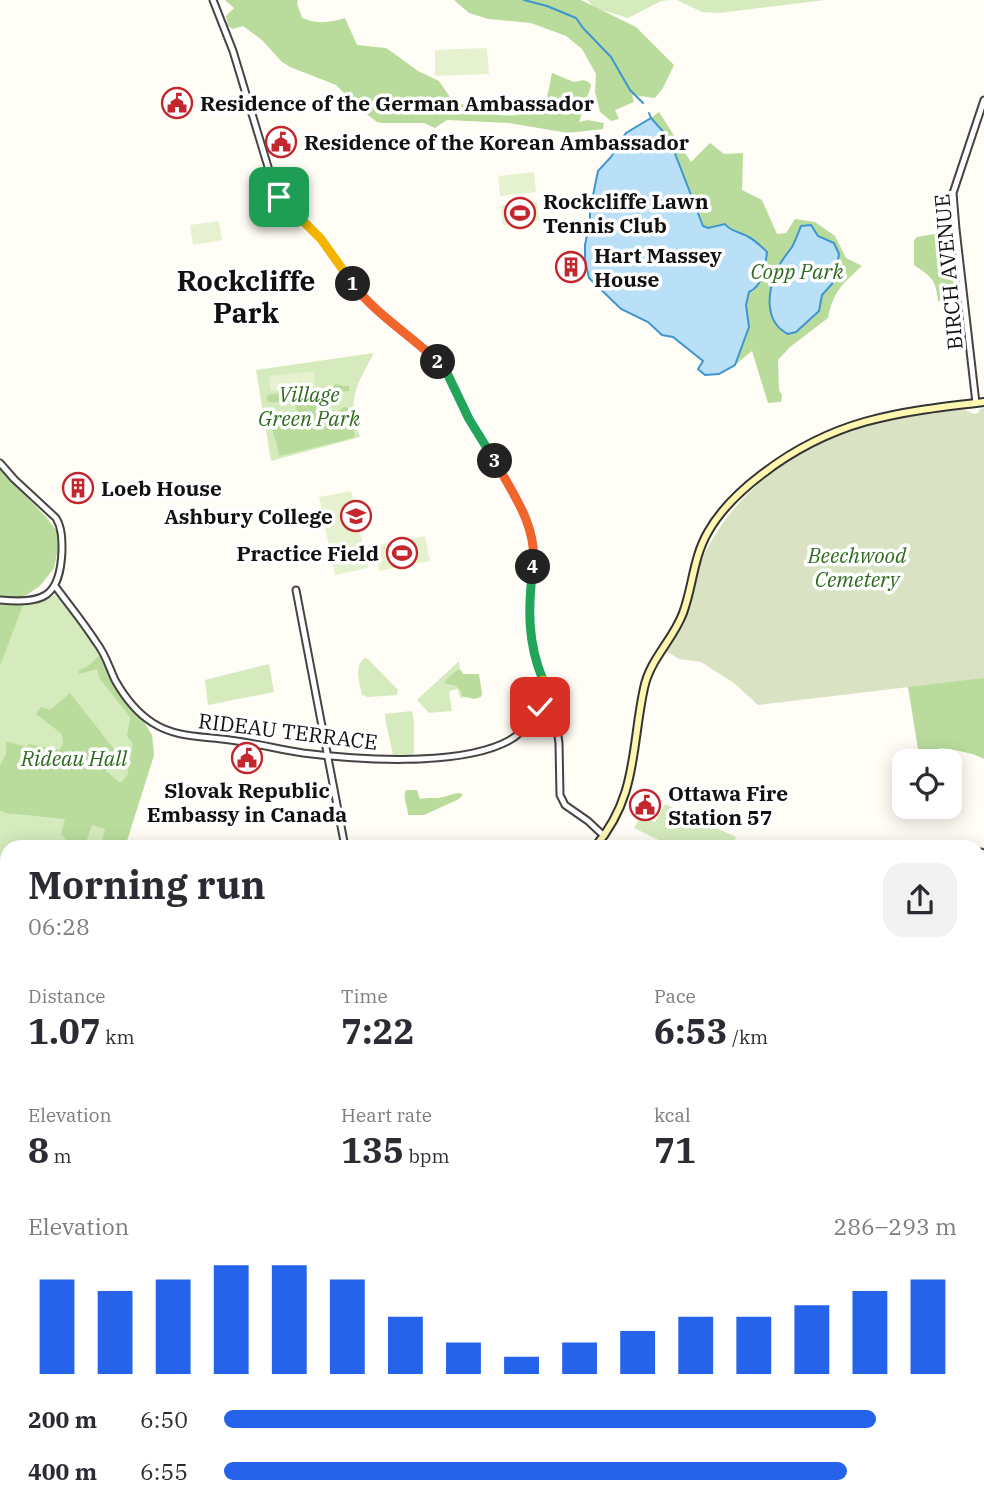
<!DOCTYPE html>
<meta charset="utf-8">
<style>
:root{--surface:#fff;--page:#f2f2f3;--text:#2b2b33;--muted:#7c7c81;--accent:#2563eb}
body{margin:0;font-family:"IBM Plex Serif",serif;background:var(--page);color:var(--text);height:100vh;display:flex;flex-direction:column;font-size:26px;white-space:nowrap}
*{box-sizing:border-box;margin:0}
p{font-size:23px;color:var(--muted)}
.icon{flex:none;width:38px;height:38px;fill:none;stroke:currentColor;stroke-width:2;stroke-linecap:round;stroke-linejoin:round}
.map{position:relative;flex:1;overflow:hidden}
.details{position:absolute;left:0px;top:840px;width:985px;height:672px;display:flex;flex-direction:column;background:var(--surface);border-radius:21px 21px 0 0;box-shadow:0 4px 18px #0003}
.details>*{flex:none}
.tools{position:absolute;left:892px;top:749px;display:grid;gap:14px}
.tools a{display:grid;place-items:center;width:70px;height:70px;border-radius:14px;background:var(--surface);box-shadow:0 4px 18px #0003;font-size:35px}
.pin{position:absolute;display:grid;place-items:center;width:60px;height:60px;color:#fff;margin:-30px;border-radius:14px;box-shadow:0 4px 10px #0006}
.km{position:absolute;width:35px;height:35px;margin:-18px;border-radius:50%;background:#222;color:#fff;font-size:19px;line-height:35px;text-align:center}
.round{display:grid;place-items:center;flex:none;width:74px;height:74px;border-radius:21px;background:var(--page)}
.head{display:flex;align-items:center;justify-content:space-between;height:119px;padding:0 28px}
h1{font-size:38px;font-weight:700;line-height:52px}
.figures{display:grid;grid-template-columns:repeat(3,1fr);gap:10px;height:119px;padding:7px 28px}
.figures div{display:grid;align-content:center}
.figures b{font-size:35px;font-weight:700}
.figures small{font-size:19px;font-weight:400}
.figures p{font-size:19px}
.chart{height:196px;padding:14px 28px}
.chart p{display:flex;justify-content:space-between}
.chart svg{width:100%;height:126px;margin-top:7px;stroke:var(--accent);stroke-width:6}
ul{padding:0 28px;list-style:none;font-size:23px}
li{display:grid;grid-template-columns:112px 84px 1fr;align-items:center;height:52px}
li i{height:18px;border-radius:9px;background:var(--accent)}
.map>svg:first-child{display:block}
</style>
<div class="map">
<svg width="984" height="1512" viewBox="0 0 984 1512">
<rect width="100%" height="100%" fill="#fffdf5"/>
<g fill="#d5ebbd">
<path d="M587,0H672L661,1L628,18L595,8Z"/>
<path d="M677,0H825L719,13L702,12Z"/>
<path d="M374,353C355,388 347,399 360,437L271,461L256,370Z"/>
<path d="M55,595L70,610L96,650L117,691L145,724L152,735L154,755L125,847H7V916L0,913V604C22,605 34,603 55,595Z"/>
<path d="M365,658L368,659L398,690L397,695L368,697L362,695C360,682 353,666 365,658Z"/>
<path d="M459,661L461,679L480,695L460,698L458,689L449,691L452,711L429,713L417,700Z"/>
<path d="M269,664L274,692L208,705L205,680Z"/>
<path d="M412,711L414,722V753L412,755L393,756C391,741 386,729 385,714Z"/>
<path d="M665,804L736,837L731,847H673L634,828L641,816L655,822Z"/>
</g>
<g fill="#b9dc9c" fill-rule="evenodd">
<path d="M225,0H298L297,3L302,18C317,24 330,23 345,18L357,45L386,48L392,52L418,71L439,81L454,103C470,104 478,111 492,114C508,117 536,116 545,101C549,94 550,81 552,73L574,82L584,80L590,83L591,86L579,122L588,120L604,123L603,129L568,133L509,123L447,120L435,128L424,123H382L377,122L360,109L336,85L290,67L281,61L262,40L243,26L233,29L228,26L226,16L234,8Z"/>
<path d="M454,0H581L636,27L674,65L663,88L655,98L632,95L634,102L615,110L619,119L611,121L600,112L595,92L596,74L582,49L566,36L531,23L488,19L469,13Z"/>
<path d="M659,112L691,162L710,143L724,154L743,153L742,190L762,200L777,234L786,233L795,219L815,222L835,236L846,258L862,266C843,283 833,292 828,318L790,347L778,360L779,390L782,395L781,402L768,403L752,351L735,365L749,327L746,305L749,292L767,252C755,240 743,232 727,230C718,229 711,229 703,226L666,133L651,118ZM811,225L837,266L832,284L822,295L819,311L814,315L769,303L771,289L777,270L794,243L801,226Z"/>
<path d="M946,232L953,235L961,299L938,301C936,279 931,277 914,265V240L917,237Z"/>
<path d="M336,384L343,386H349V391L334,392L328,398L317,404L316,413L321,421L333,425C338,419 338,411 343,407L348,408C352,416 351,425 355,435L353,438L280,456C277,452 278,447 276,442C274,435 271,429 270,422L274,418C285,420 294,421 297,408L292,402L282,403L269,402L267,401V396L271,394L295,393L317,395L326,391Z"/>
<path d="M0,469L45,516L57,531L58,549L54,568L40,586L19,600L0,597Z"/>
<path d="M0,604L23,605L0,666Z"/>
<path d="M99,656L117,691L145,724L152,735L154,755L125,847H101L105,829L92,825L85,845L70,844L61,834L65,819L6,813L0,810V765L6,754V742H10L26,747L29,744L59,750L63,744L62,734L36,714L41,707L50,710L70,693L114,749L106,771L120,783L127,776L133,744L127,736L130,717L100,679L97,669L79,674V670L88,666Z"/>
<path d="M458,670H461L463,674H479L482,694L481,697L474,699L462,696L461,691L456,686L444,683L450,676Z"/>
<path d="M984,673V759C971,752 955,750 940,748L933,761H912L918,749L907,681Z"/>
<path d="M406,790H417L420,799C428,797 436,799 443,797C449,796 453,793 460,793L463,795L459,799L424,815H408C408,806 402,798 406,790Z"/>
</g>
<path fill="#d9e3c4" d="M984,408V678L758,705L734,683L701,662L679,659L666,651C673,640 681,630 685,619C693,599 695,577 703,557C707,547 713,538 719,529C764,460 848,423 928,414C938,413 955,409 965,410C968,411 971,413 975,414L978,413L980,409Z"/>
<g fill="#e6f2cf">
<path d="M487,48L489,74L435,76V50Z"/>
<path d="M534,172L536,192L500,196L498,176Z"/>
<path d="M537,201L539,221L503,225L501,205Z"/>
<path d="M219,221L222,240L193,245L190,225Z"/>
<path d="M314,371L315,386L271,391L269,376Z"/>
<path d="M351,491L368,568L335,575L319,497Z"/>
<path d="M425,536L430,561L379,571L374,546Z"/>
</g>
<g fill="#b9e0f7" stroke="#3f96cf" stroke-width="2">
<path d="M651,118L669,138L703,226L708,228L725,224C731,232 738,231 747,236C755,240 761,246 767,252C765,267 764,285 749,292L746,305L749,327L735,365L719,374L705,375L698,369L703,361L673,337L662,335L648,322L621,309L589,278L585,260V245L590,221V210L598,171L611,157L626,133Z"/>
<path d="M811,225L818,236L834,243L839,254L837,266L832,284L822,295L819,311L796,332L788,334C764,322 767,292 777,270C780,262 787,254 792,247C796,240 798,233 801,226Z"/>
<path d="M7,1088V1199H0V1093Z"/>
</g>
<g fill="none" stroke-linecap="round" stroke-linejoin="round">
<g stroke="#3f96cf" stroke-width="2">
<path d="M524,0L547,6L576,18L583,28L611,57L630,90L643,103"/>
<path d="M649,113L651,118"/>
</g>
<g stroke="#444" stroke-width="9">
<g id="tertiary">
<path d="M213,0L233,51L275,190L282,200L321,239L342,271L363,297L443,367L450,378L469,419L512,491L528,524L534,558L529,605L530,634L536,661L552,701L556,722L559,743L560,795L565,805L588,821L604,836"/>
<path d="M976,403L956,229L953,193L984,100"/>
<path d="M0,463L14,479L56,518C62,528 62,539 62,551C60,597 44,604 0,600"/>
<path d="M55,586C69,605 84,623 96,642C105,653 109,667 115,680C124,696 137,713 153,723C176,738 204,736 230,740C254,743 278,749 303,753C358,760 452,766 502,744C525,734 529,721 543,704L552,701"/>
<path d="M296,590L345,847"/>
<path d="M978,855L981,852L984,853"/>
<path d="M0,992L7,995"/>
<path d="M978,1064L984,1063"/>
<path d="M978,1087L984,1097"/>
<path d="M978,1183H984"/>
<path d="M0,1447L7,1458"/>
<path d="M37,1505L41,1512"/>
<path d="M416,1505L420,1512"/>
<path d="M165,1512L171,1505"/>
</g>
</g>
<g stroke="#333" stroke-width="10">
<g id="secondary">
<path d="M595,847C638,796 631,748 644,688C650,659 673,640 683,613C693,586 693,558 708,532C721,509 740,491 761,475C833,419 897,412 984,402"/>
<path d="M688,1505L690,1512"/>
<path d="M693,1505L695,1512"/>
</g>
</g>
<g stroke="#222" stroke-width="10">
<g id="primary">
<path d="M0,1262L7,1259"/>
<path d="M0,1269L7,1266"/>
<path d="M978,1270L984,1267"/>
<path d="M926,1505L928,1512"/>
<path d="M933,1505L935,1512"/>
<path d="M302,1512L314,1505"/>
</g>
</g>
<use href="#tertiary" stroke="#fff" stroke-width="5"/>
<use href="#secondary" stroke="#fff6b0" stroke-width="6"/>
<use href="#primary" stroke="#f9d66b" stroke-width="7"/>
</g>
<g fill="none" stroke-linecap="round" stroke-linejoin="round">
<g stroke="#fff" stroke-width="14">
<path id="split-1" d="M279,197L321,239L353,284"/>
</g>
<g stroke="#fff" stroke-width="14">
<path id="split-2" d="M353,284C376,315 411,335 438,362"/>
</g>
<g stroke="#fff" stroke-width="14">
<path id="split-3" d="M438,362L447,373L469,419L495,461"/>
</g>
<g stroke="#fff" stroke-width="14">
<path id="split-4" d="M495,461C513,494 538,527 533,567"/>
</g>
<g stroke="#fff" stroke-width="14">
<path id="split-5" d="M533,567C528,606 527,642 543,680"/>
</g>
<g stroke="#fff" stroke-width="14">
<path id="split-6" d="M540,707L545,703L552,701L543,680"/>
</g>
<use href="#split-1" stroke="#f5b400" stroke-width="9"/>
<use href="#split-2" stroke="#f0652b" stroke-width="9"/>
<use href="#split-3" stroke="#22a559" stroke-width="9"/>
<use href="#split-4" stroke="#f0652b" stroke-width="9"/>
<use href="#split-5" stroke="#22a559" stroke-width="9"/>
<use href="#split-6" stroke="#f5b400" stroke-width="9"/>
</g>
<defs>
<g id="civic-ring" transform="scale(1.575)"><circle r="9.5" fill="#fff" stroke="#c4262e" stroke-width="1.5"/><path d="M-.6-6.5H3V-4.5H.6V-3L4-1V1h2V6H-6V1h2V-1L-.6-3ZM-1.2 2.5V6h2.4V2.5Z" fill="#c4262e"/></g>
<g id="stadium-ring" transform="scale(1.575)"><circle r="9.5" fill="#fff" stroke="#c4262e" stroke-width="1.5"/><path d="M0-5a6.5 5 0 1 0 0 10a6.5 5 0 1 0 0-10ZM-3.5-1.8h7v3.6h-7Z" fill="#c4262e"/></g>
<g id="building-ring" transform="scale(1.575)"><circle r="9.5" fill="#fff" stroke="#c4262e" stroke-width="1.5"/><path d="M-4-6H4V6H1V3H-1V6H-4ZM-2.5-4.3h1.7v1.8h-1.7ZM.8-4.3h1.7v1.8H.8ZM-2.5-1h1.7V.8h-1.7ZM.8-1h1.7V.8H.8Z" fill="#c4262e"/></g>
<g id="school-ring" transform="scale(1.575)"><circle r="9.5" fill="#fff" stroke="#c4262e" stroke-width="1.5"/><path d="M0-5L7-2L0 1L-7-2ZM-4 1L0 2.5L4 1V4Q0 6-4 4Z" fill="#c4262e"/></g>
</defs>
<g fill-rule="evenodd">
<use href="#civic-ring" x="177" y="103"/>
<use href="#civic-ring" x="281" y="142"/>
<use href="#stadium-ring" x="520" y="213"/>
<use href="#building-ring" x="571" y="267"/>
<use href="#building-ring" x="78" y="488"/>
<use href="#school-ring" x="356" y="516"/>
<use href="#stadium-ring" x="402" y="553"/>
<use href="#civic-ring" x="247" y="758"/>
<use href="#civic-ring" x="645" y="805"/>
</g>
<g text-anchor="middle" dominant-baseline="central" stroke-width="7" stroke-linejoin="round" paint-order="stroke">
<g font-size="21" font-weight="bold" fill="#111" stroke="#fff" text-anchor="start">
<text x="200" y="103">Residence of the German Ambassador</text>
<text x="304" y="142">Residence of the Korean Ambassador</text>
<text x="543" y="201">Rockcliffe Lawn<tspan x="543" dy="24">Tennis Club</tspan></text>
<text x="594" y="255">Hart Massey<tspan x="594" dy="24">House</tspan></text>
<text x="101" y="488">Loeb House</text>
<text x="333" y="516" text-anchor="end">Ashbury College</text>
<text x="379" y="553" text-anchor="end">Practice Field</text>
<text x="247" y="790" text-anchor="middle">Slovak Republic<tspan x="247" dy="24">Embassy in Canada</tspan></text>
<text x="668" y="793">Ottawa Fire<tspan x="668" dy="24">Station 57</tspan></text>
</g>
<g font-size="21" font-style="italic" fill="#2f6b1f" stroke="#fff">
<text x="797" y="271">Copp Park</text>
<text x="309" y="394">Village<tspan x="309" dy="24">Green Park</tspan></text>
<text x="857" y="555">Beechwood<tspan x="857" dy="24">Cemetery</tspan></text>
<text x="74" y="758">Rideau Hall</text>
</g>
<g font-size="21" fill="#111" stroke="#fff">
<text transform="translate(948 272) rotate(-95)">BIRCH AVENUE</text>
<text transform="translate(288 731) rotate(7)">RIDEAU TERRACE</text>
</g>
<g font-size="28" font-weight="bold" fill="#111" stroke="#fff">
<text x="246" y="280">Rockcliffe<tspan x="246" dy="32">Park</tspan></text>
</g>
</g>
</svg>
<div class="tools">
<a><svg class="icon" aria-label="locate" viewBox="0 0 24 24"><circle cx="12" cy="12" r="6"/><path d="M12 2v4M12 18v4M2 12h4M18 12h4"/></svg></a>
</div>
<div class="pin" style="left:279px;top:197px;background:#1e9e55"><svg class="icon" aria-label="arrive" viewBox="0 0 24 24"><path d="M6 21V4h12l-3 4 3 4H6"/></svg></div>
<div class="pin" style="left:540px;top:707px;background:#d93025"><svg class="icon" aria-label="check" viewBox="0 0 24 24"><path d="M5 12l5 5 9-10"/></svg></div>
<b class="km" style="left:353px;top:284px">1</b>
<b class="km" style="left:438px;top:362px">2</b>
<b class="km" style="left:495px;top:461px">3</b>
<b class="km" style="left:533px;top:567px">4</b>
<section class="details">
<div class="head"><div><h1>Morning run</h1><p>06:28</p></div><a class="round"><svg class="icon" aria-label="share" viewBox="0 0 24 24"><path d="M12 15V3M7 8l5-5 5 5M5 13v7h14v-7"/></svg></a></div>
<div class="figures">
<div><p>Distance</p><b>1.07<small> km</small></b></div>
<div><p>Time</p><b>7:22</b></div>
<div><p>Pace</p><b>6:53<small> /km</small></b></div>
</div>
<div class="figures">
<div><p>Elevation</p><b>8<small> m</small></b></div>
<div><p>Heart rate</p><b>135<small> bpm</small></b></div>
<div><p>kcal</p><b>71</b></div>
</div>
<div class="chart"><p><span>Elevation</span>286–293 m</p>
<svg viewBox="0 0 160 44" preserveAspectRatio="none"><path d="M5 44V11M15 44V15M25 44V11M35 44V6M45 44V6M55 44V11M65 44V24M75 44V33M85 44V38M95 44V33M105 44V29M115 44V24M125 44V24M135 44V20M145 44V15M155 44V11"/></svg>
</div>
<ul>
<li><b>200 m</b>6:50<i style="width:89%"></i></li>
<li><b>400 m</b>6:55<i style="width:85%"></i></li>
</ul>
</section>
</div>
